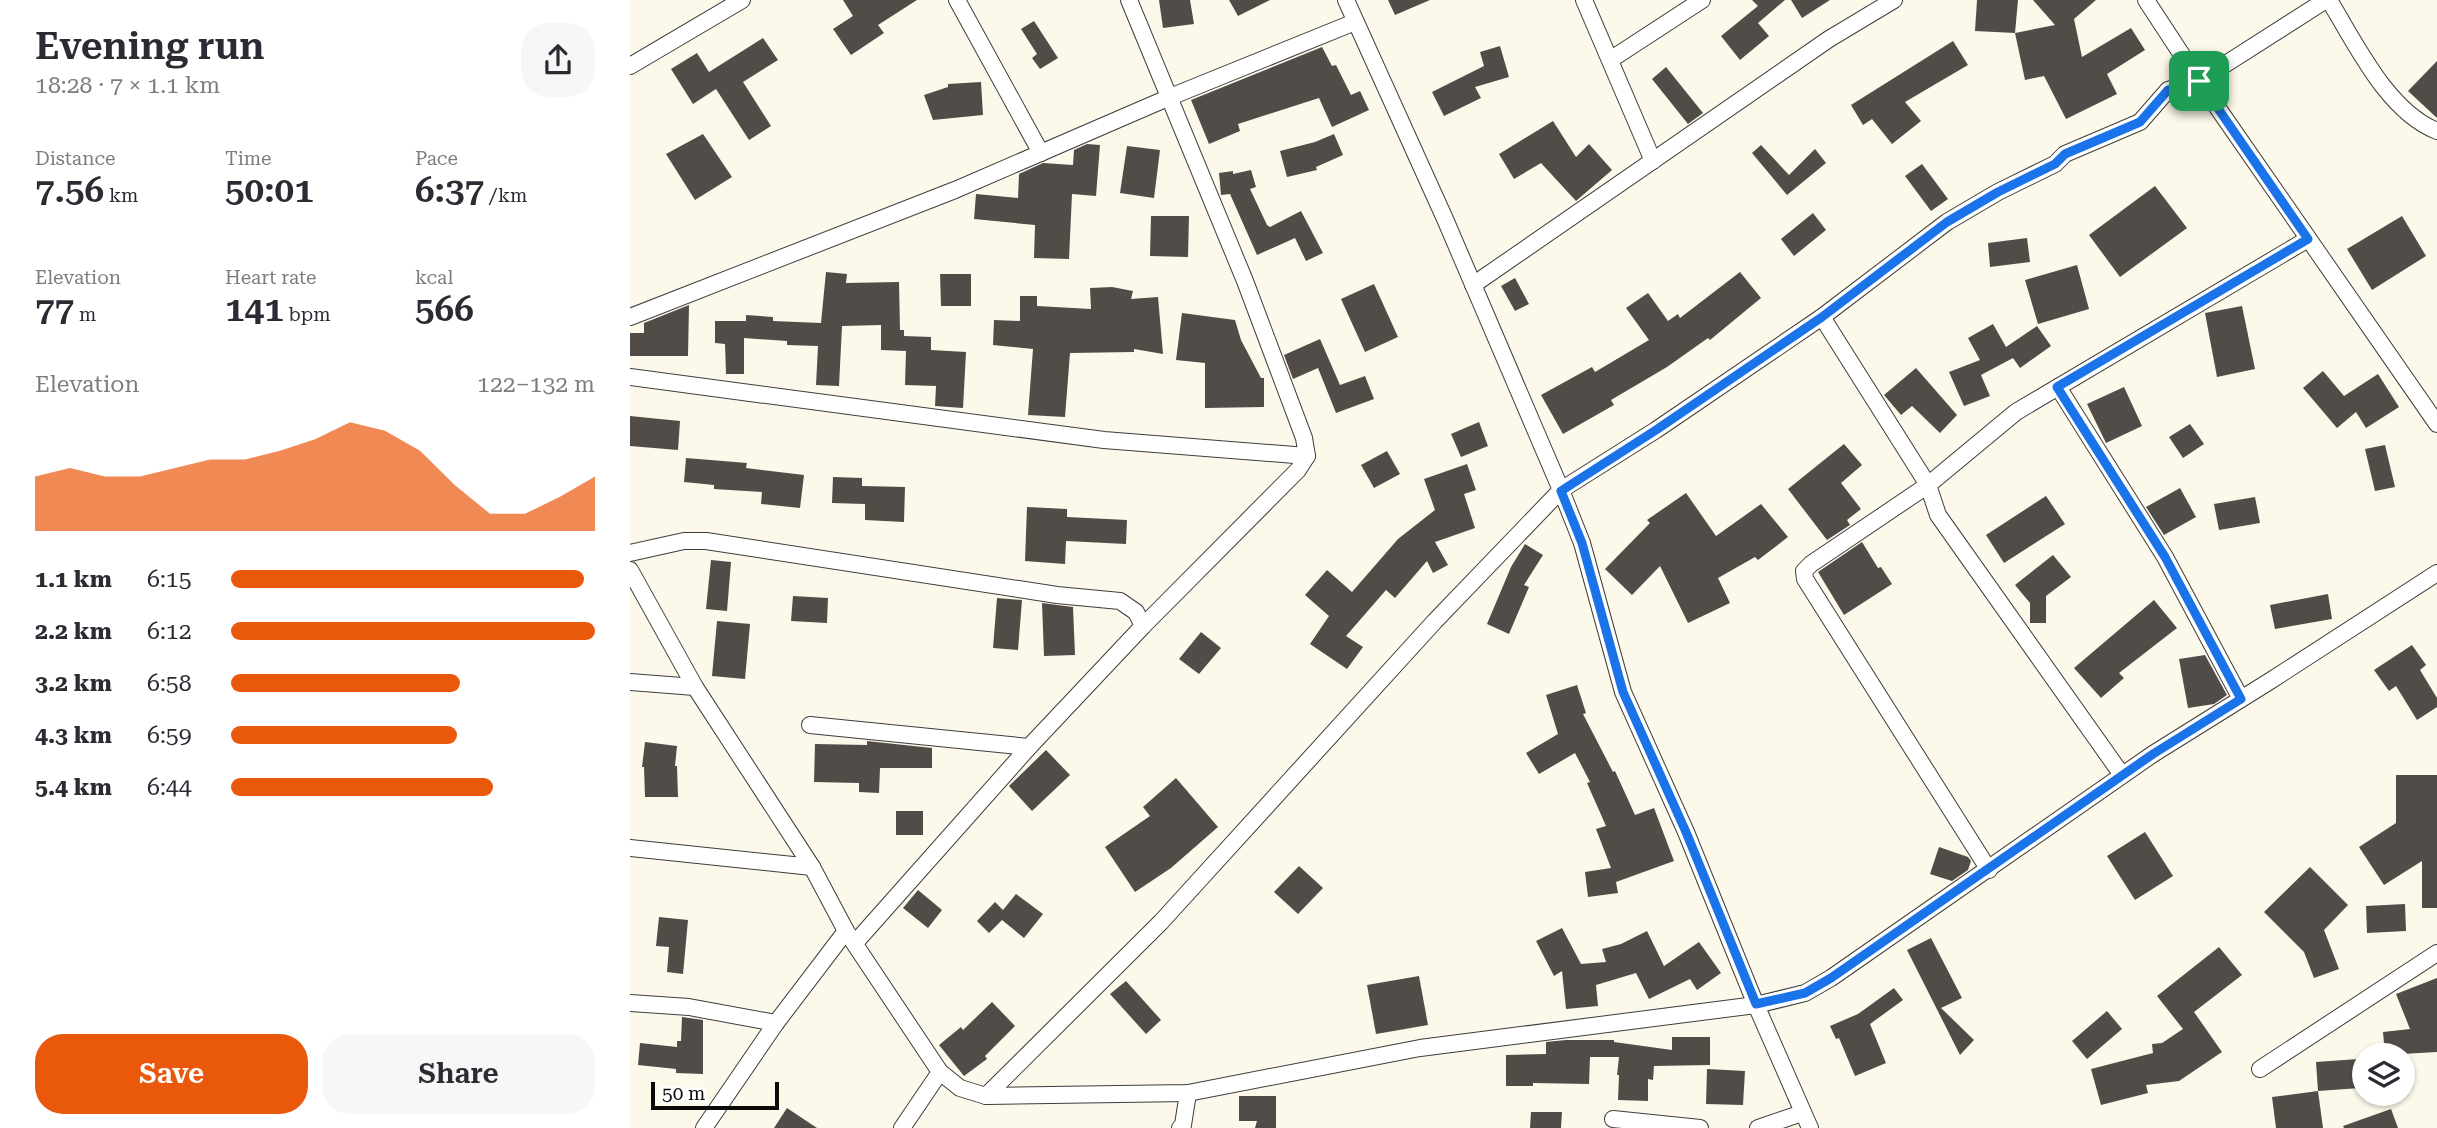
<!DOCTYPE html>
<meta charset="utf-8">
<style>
:root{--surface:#fff;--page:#f7f7f7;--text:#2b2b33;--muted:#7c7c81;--accent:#ea580c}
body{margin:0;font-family:"Roboto Serif",serif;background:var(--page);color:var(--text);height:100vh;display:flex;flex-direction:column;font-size:26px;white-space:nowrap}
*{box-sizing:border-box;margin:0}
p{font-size:23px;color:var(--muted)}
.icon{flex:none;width:38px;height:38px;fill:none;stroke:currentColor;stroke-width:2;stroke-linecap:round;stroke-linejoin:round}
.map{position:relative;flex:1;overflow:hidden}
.sheet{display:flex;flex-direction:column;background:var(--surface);width:630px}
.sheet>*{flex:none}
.controls{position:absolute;left:1722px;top:1043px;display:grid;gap:14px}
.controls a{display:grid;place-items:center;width:63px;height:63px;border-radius:50%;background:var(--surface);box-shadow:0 2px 5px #0004;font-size:35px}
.scale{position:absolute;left:21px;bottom:18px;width:128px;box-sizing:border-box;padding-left:7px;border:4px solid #0a0a0a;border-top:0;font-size:19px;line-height:24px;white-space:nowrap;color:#0a0a0a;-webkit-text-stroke:5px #fff;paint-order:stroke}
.pin{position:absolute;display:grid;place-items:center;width:60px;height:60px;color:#fff;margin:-30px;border-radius:14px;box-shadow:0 4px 10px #0006}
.round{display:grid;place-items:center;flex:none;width:74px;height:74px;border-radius:28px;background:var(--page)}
.overview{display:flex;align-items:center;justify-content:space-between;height:119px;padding:0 35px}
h1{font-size:38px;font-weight:600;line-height:52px}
.figures{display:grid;grid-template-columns:repeat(3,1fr);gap:10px;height:119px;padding:7px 35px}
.figures div{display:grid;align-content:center}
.figures b{font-size:35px;font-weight:600}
.figures small{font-size:19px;font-weight:400}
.figures p{font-size:19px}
.chart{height:196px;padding:14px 35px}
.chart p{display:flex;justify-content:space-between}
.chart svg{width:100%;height:126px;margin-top:7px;fill:var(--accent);opacity:.7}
.button{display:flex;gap:14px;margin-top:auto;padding:14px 35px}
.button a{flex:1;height:80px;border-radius:28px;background:var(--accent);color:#fff;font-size:28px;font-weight:600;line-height:80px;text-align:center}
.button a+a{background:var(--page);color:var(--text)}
ul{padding:0 35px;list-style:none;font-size:23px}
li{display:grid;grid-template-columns:112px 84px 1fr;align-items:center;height:52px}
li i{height:18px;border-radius:9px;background:var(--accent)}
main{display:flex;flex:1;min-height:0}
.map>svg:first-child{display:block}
</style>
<main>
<section class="sheet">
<div class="overview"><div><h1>Evening run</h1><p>18:28 · 7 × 1.1 km</p></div><a class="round"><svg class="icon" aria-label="share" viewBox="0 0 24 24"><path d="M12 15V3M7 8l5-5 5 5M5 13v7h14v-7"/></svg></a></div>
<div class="figures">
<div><p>Distance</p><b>7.56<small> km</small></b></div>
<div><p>Time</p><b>50:01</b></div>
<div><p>Pace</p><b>6:37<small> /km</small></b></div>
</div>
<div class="figures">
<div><p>Elevation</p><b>77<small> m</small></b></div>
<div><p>Heart rate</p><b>141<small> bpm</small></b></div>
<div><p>kcal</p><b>566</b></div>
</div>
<div class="chart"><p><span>Elevation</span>122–132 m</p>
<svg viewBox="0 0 160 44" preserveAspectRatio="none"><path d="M0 44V25L10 22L20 25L30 25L40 22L50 19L60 19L70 16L80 12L90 6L100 9L110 16L120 28L130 38L140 38L150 32L160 25V44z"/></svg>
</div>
<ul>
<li><b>1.1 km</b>6:15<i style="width:97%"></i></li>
<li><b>2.2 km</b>6:12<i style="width:100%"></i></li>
<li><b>3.2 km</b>6:58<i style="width:63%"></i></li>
<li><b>4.3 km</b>6:59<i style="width:62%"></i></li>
<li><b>5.4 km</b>6:44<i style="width:72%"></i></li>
</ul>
<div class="button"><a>Save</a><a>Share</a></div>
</section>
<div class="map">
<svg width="1807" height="1128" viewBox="0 0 1807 1128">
<rect width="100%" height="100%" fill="#fcf9ea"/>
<g fill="#514c48">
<path d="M213,0H287L248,25L254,33L221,55L203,29L223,16Z"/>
<path d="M529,0H560L564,24L533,28Z"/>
<path d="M599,0H640L608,16Z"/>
<path d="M758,0H800L765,15Z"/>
<path d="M1122,0H1155L1128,23L1139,36L1110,60L1091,36L1128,6Z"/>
<path d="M1161,0H1200L1172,18Z"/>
<path d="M1347,0H1388L1385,33L1345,31Z"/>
<path d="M1403,0H1466L1444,19L1452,57L1501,28L1515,50L1477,74L1487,94L1436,119L1414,76L1395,80L1385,33L1425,25Z"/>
<path d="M404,21L428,58L410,69L402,58L407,54L391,29Z"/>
<path d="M133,38L148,60L113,82L141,126L119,140L86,89L63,104L41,69L67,53L79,72Z"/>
<path d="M1323,41L1338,65L1275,102L1291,121L1262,144L1242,119L1233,125L1221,105Z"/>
<path d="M870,46L879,77L845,87L851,98L814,116L802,92L854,66L850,52Z"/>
<path d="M692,47L702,66L706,65L721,95L730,91L739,110L702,127L689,98L608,124L610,131L579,144L561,100Z"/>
<path d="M1807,61V118L1778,91Z"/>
<path d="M1036,67L1073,113L1058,124L1022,79Z"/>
<path d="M351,82L353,115L303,120L294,95L318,87V84Z"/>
<path d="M923,121L946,157L959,144L982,170L946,201L911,163L884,179L869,154Z"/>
<path d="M73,134L102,177L65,200L36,154Z"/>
<path d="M704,134L713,155L686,167L687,170L657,177L650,151L685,142Z"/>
<path d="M457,144L470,145L466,196L442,194L439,259L404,258L405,225L344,219L346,194L388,198L389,174L413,163L443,165L444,150Z"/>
<path d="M1131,145L1159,175L1185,149L1196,163L1157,195L1122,153Z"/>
<path d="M497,146L530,150L524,198L490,193Z"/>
<path d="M1292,164L1318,199L1301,211L1275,176Z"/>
<path d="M621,170L626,187L620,189L637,225L640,227L671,211L693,253L676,261L665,238L627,255L600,194L591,195L589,173L603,171V174Z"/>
<path d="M1525,186L1557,228L1490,277L1459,235Z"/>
<path d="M1183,213L1196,230L1164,256L1151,239Z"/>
<path d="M521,216H559L558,257L520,256Z"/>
<path d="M1772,216L1796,256L1742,290L1717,249Z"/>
<path d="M1397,238L1400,262L1360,267L1358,243Z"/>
<path d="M1447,265L1459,309L1408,324L1395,280Z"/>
<path d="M196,272L217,274L216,283L269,282L270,330H274V336L301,337V350L336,352L333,408L305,406L306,386L275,385L276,351L251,350V325L212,326L209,386L186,385L188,346L157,345V341L114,338V374H96L95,344L85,343V321H116V315L143,317V321L191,323Z"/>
<path d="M1110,272L1131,298L1080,340L1078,338L1037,367L981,400L984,405L933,434L911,395L962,367L965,372L1019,340L996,308L1018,293L1038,321L1048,314L1050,318Z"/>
<path d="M310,274H341V306H311Z"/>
<path d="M885,278L899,304L885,311L871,286Z"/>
<path d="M744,284L768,337L735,352L711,299Z"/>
<path d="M482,287L503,291L501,299L528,297L533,354L504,349V352L440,353L435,417L398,415L403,349L363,345L364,320L390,321V296H407V306L461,309L460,288Z"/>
<path d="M59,305L58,356H0V333H14V323Z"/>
<path d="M1612,306L1625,369L1587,377L1575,313Z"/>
<path d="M552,313L605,320L611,340L631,378H634V407L575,408V363L546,360Z"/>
<path d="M1363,324L1376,347L1407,326L1421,346L1390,368L1383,358L1351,375L1360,396L1334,406L1319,372L1350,360L1338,338Z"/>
<path d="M690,339L710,385L735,376L744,399L706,413L688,368L663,379L654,355Z"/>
<path d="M1286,368L1327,415L1310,433L1282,406L1271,415L1254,395Z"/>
<path d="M1693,371L1714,396L1748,374L1769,407L1736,428L1726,412L1707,428L1673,388Z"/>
<path d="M1494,387L1512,426L1476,443L1457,404Z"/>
<path d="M0,416L50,421L48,450L0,446Z"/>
<path d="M849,422L858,446L831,457L821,434Z"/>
<path d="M1560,424L1574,444L1553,458L1539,437Z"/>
<path d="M1214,444L1232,465L1211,483L1231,509L1217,520L1220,525L1197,540L1158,489Z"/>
<path d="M1755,445L1765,487L1745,491L1735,449Z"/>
<path d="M757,451L770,474L744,488L731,465Z"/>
<path d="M56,458L117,463L116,468L174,475L170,508L131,504L132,492L84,489V485L54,482Z"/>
<path d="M837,464L846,490L834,494L845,528L805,542L818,565L803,573L797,561L765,598L756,590L716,636L733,647L717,669L680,644L699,616L675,595L697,570L722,592L768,539L805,510L794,479Z"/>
<path d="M203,477L232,478V486L275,487L274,522L235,520V504L202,503Z"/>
<path d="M1550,488L1566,517L1534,535L1516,507Z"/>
<path d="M1056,493L1086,536L1131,504L1158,537L1128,560L1125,557L1088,578L1100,603L1058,623L1030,566L1002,595L975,569L1020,523L1017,520Z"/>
<path d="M1416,496L1435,524L1374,563L1356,535Z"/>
<path d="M1625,497L1630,523L1589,530L1584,504Z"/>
<path d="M397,507L437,509V517L497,520L496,544L436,541L435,564L395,561Z"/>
<path d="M1232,542L1248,568L1251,567L1262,584L1214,615L1188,572Z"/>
<path d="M895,544L913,555L894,585L899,587L879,634L857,624L881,567Z"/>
<path d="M1423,555L1441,577L1416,596V623H1400V603L1385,585Z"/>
<path d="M81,560L101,562L97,611L76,609Z"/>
<path d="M1698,594L1702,619L1645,629L1640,605Z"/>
<path d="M163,596L198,598L197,623L161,621Z"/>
<path d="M367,598L392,600L388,650L363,648Z"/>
<path d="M1524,600L1547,628L1489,673L1494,678L1471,698L1444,668Z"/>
<path d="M412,603L443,607L445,655L414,656Z"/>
<path d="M87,621L120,624L115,679L82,676Z"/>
<path d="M571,632L591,648L569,674L549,659Z"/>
<path d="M1782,645L1796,665L1790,670L1807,698V707L1787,720L1766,686L1759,691L1744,670Z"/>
<path d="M1575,655L1597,695L1584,704L1558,708L1549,659Z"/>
<path d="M947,685L956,713L953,714L983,772L985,771L1005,815L1024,808L1044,861L986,882L988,893L958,897L955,872L981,868L966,829L976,826L957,783L960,782L945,753L909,774L896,753L928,734L916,695Z"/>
<path d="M237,741L302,748V768H250L249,793L229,792V783L184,782L185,744L237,745Z"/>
<path d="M15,742L47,746L45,766H47L48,797H15L14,767H12Z"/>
<path d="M416,750L440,775L402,811L379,786Z"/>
<path d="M1766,775H1807V908H1792V861L1754,885L1729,847L1766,823Z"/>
<path d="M546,778L588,827L541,868L505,892L475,847L520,816L513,807Z"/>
<rect x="266" y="811" width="27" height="24"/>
<path d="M1515,832L1543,876L1505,900L1477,856Z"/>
<path d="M1309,847L1338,857L1341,861L1338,870L1322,881L1300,874Z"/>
<path d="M669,866L693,888L668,914L644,892Z"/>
<path d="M1680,867L1718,905L1694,930L1709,969L1684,978L1674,952L1634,912Z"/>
<path d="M288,890L312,910L298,928L273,908Z"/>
<path d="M386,894L413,914L394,938L372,920L359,933L347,921L365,902L373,910Z"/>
<path d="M1775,904L1776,931L1737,933L1736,906Z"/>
<path d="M29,917L58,920L53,974L37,972L39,947L26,946Z"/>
<path d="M932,928L951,964L976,962L972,949L991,944L1017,931L1034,966L1069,942L1091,973L1067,990L1060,979L1019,999L1006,973L966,985L968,1006L936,1009L932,971L924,976L906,941Z"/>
<path d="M1301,938L1332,998L1311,1008L1344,1040L1330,1055L1277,950Z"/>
<path d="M1589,947L1612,975L1564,1012L1592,1052L1549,1081L1516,1085L1518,1093L1471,1105L1461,1069L1523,1053L1522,1044L1532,1043L1553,1029L1527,996Z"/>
<path d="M789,976L798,1025L746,1034L737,985Z"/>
<path d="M1807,978V1052L1755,1055L1753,1032L1780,1029L1766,994Z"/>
<path d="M496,981L531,1020L516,1034L480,994Z"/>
<path d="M1264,988L1273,1000L1240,1024L1256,1063L1225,1076L1209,1038L1206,1039L1200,1026L1228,1014Z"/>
<path d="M362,1002L385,1026L355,1056L357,1059L334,1076L309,1045L331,1027L333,1030Z"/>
<path d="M1477,1011L1492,1029L1457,1059L1442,1041Z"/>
<path d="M52,1017L73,1020V1074L46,1073V1069L8,1065L10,1043L47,1047V1041H51Z"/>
<path d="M1042,1037H1080V1065L1024,1066L1023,1080L1018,1079V1101L988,1100L989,1075H987L989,1057H960L959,1084L903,1083V1086H876V1055L916,1054V1042L936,1040H984V1042L1042,1050Z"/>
<path d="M1728,1059L1730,1088L1688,1091L1686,1062Z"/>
<path d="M1077,1069L1115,1071L1113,1105L1076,1104Z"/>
<path d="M1688,1091L1693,1128H1646L1642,1097Z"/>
<path d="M609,1096H646V1128H625L627,1121H609Z"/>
<path d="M157,1108L187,1128H144Z"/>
<path d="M1761,1109L1768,1128H1714L1713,1126Z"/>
<path d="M901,1112H932L931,1128H900Z"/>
</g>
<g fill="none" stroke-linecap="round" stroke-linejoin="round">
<g stroke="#3d3d3d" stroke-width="18">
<g id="street">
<path d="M327,0L411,153"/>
<path d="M716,0L815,219L931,490L952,543L993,692L1056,832L1126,1005L1180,1128"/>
<path d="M954,0L1023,161"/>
<path d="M1516,0L1569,81L1807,424"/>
<path d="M1699,0C1726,44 1757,111 1807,131"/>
<path d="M980,60L1072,0"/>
<path d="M0,66L112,0"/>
<path d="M843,285L1199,39L1264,0"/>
<path d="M0,317L325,190L540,97L725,22"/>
<path d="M1192,317L1298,485L1308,515L1492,775"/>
<path d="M0,377L474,440L677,456"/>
<path d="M1428,387L1535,557L1611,699"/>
<path d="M0,553L54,541H76L427,595L490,601L506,612L513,626"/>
<path d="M0,570L65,687L182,867L216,931L310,1072L330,1088L356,1096L558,1093L790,1048L1126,1005L1175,993L1201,978L1523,754L1640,681L1807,573"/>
<path d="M0,682L65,687"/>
<path d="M180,725L399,747"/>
<path d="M0,848L182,867"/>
<path d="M1359,870L1175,579L1174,571L1181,564L1298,485L1386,412L1678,239"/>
<path d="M225,943L399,747L513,626L668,470L677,456L674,438L615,281L499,0"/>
<path d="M0,1003L59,1007L146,1023"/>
<path d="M1630,1069L1807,953"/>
<path d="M356,1096L531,922L805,621L931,490L1026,430L1192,317L1317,222L1368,192L1425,164L1435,154L1510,122L1538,90L1569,81L1696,0"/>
<path d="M983,1119L1070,1128"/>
<path d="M74,1128L146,1023L216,931"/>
<path d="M272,1128L310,1072"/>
<path d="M550,1128L553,1125L558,1093"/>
<path d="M1128,1128L1172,1113"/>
</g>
</g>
<use href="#street" stroke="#fff" stroke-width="16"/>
</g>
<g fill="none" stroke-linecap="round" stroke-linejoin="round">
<g stroke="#fff" stroke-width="14">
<path id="route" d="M1569,81L1678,239L1427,387L1535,557L1611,699L1523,754L1201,978L1175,993L1126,1004L1056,832L993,692L952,543L931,491L1026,430L1192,317L1317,222L1368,192L1425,164L1435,154L1510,122L1538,90Z"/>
</g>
<use href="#route" stroke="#1a73e8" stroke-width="9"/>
</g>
</svg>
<div class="controls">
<a><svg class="icon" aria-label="layers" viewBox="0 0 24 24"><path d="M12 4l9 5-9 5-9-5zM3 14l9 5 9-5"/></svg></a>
</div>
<div class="scale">50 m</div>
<div class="pin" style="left:1569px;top:81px;background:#1e9e55"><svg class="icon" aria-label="arrive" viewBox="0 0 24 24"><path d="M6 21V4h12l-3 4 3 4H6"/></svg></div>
</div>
</main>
